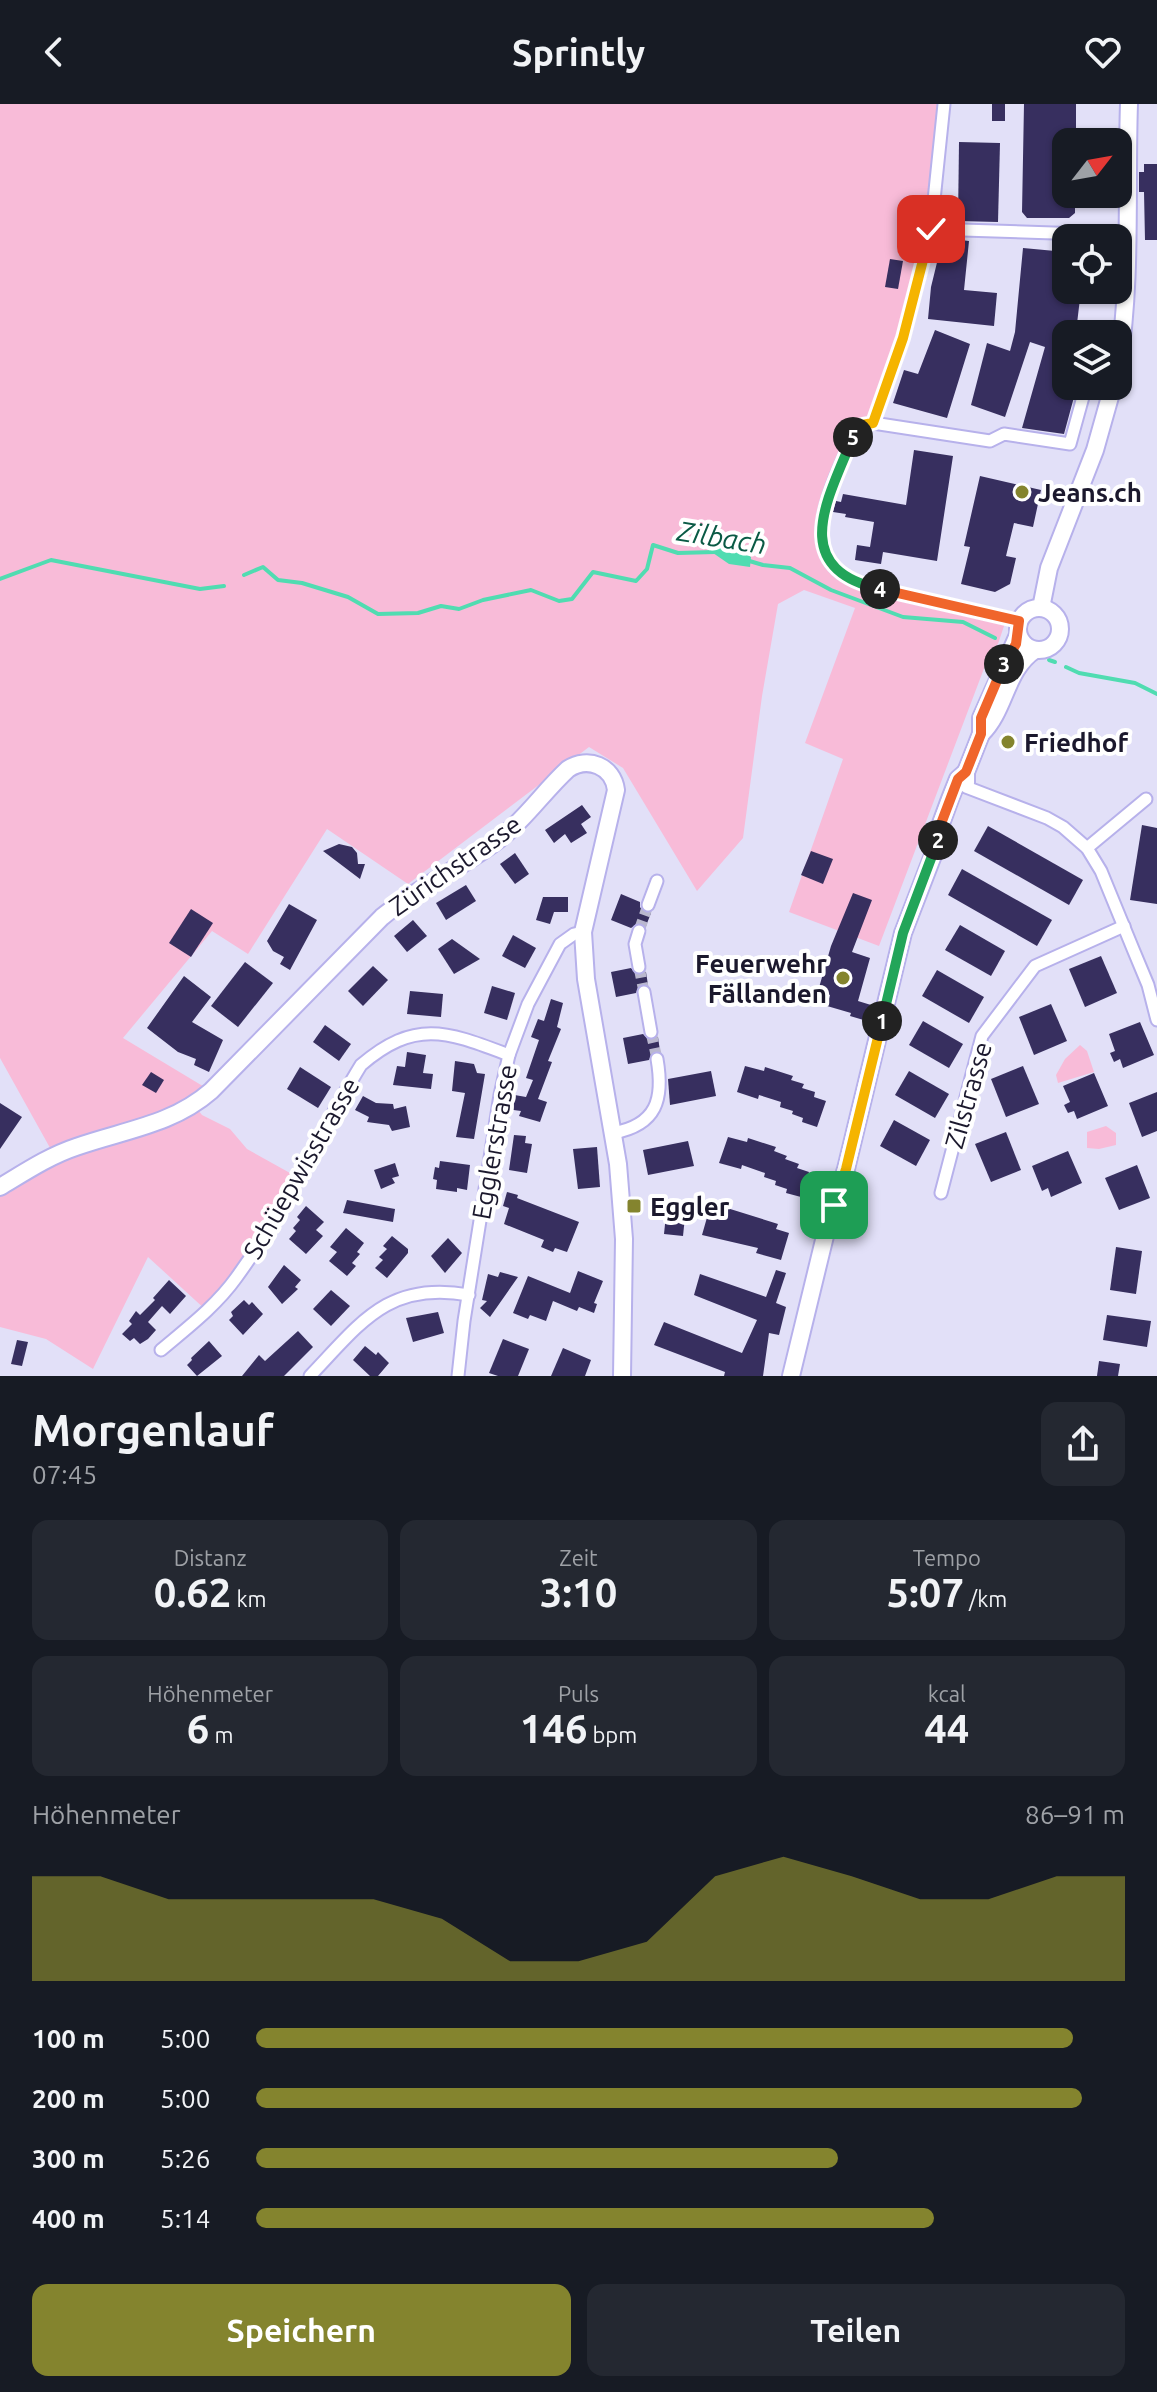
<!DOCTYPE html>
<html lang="de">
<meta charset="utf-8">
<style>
:root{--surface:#171b24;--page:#242831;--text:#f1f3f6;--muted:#9ea1a6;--accent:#84842e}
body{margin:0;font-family:Ubuntu,sans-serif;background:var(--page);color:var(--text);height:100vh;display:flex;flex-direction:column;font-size:30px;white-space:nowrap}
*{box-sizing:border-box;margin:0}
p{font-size:26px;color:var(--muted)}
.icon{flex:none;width:44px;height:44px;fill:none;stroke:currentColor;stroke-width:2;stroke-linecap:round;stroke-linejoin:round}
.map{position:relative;height:1272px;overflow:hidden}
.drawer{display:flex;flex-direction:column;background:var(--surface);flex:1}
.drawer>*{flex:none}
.needle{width:52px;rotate:59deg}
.buttons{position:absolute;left:1052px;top:24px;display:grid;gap:16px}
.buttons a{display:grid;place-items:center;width:80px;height:80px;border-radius:16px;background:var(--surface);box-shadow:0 2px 6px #0004;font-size:40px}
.pin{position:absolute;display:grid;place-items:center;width:68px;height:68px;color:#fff;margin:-34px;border-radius:16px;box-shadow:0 4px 12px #0006}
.km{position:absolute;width:40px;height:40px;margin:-20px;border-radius:50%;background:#222;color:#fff;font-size:22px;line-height:40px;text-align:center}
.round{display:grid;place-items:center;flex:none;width:84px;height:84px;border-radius:16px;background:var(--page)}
.summary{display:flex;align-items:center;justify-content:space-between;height:136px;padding:0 32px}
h1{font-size:44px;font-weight:700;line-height:60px}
.figures{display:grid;grid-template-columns:repeat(3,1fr);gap:12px;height:136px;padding:8px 32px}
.figures div{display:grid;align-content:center;border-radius:16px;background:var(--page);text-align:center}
.figures b{font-size:40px;font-weight:700}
.figures small{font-size:22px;font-weight:400}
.figures p{font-size:22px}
.chart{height:224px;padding:16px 32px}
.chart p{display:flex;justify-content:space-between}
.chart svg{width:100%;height:144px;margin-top:8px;fill:var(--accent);opacity:.7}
.primary-button{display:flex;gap:16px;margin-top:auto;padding:16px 32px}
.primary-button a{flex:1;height:92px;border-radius:16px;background:var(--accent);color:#fff;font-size:32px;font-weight:700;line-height:92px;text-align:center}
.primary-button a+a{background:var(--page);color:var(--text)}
ul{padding:0 32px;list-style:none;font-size:26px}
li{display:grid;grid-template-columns:128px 96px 1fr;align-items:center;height:60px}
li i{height:20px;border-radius:10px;background:var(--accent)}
header{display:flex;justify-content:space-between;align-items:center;height:104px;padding:0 32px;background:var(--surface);font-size:36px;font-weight:700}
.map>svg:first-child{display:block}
</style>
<header><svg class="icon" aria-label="back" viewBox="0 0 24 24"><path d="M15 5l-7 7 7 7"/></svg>Sprintly<svg class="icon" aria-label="heart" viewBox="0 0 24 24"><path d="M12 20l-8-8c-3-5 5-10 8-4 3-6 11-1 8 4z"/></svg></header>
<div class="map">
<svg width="1157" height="1272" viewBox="0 0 1157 1272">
<rect width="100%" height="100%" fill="#e2e0f8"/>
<g fill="#f8bbd8">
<path d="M0,0H944L931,125L873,319L854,330L821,433L845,472L1007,513L998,540L991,546L879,842L789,808L843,655L805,639L855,504L804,486L778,500L762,592L743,734L697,787L623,664L589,643L408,780L327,725L248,850L212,827L123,934L211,987L194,1001L202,1011L230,1025L247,1045L299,1074L207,1207L148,1153L93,1265L46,1235L0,1223V1083L54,1051L0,954Z"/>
<path d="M1080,941L1087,947L1094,968L1058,979L1056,971L1065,955Z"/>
<path d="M1106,1022L1116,1029V1041L1099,1045L1087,1044V1028Z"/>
</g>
<path fill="#50dcb1" d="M725,442L744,447L751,453L750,463L729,460L713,449V444Z"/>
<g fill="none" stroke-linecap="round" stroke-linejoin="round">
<g stroke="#50dcb1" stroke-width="4">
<path d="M746,456L763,461L790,464L831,486L903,513L963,518L995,534"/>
<path d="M244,471L263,463L278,476L302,479L348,493L378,510L418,509L441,502L459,505L483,496L531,486L559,497L572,495L593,468L636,477L647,465L653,441L678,449L715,448"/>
<path d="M0,475L51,456L200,485L224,482"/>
<path d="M1049,556L1055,558"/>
<path d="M1066,563L1079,569L1135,579L1157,590"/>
</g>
</g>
<g fill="#372f5f">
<rect x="992" y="0" width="13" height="17"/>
<path d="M1024,0H1076V34L1066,38V90H1075V109L1069,114H1027L1022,108Z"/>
<path d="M959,38L1000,39L998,118L958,117Z"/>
<path d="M1144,60H1157V136H1145L1144,88H1139V68H1144Z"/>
<path d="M943,134L969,137L964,186L997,189L994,222L928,215L931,183Z"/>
<path d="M1023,144L1066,148V186H1081L1076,228H1066V282H1077L1064,330L1022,324L1045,243L1030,238L1005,313L971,301L987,239L1010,247L1015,228Z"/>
<path d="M890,155L903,157L898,185L885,183Z"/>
<path d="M935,226L970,240L947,314L893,299L904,266L918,270Z"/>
<path d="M914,346L953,352L937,457L883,448L881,460L855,456L857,441L870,443L874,418L845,413L846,410L833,408L836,397L841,398L843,390L906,401Z"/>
<path d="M980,372L1041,386L1033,423L1014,419L1006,452L1016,454L1010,480L995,488L961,480L970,443L964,442Z"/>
<path d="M582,701L591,713L581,720L587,729L571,739L565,730L554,739L545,726Z"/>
<path d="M1142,721L1157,724V800L1130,796Z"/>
<path d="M988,722L1083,776L1069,801L974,747Z"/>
<path d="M339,740L352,743L357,749L358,760H365L360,775L323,747Z"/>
<path d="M811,747L833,755L823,780L801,771Z"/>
<path d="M515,749L529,770L515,780L500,760Z"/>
<path d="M962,765L1052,816L1037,842L948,791Z"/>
<path d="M466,781L476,797L446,816L436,799Z"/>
<path d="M853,789L872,796L852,848L870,854L858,897L871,901L867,917L850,912L851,909L827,902L830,891L818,887L831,842Z"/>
<path d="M621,790L640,798V803L644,809H651L646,822L638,819L631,824L611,816Z"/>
<path d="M543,793H568V808H554L550,820L536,816Z"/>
<path d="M289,800L317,816L290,866L280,860L284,853L273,847L267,837Z"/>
<path d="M191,805L213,819L191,853L169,839Z"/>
<path d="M413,816L427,832L407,848L394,832Z"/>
<path d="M960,821L1005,847L991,872L945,846Z"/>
<path d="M513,831L536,844L525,864L502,852Z"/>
<path d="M452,835L480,855L454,870L438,845Z"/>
<path d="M1101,852L1117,889L1085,903L1069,865Z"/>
<path d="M245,858L273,879L238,923L211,902Z"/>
<path d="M373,862L388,876L363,902L348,887Z"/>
<path d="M631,864L637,871L646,868L648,881H639L636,889L616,893L611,868Z"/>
<path d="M937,866L984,893L969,919L922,892Z"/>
<path d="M184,872L211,893L192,918L223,936L209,968L194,961L196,955L178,948L147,924Z"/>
<path d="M492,882L515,889L507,916L484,909Z"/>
<path d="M410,887L443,890L441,913L407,910Z"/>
<path d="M551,895L563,899L557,923L561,925L548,957L552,958L538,995L547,998L540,1018L519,1012L521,1007L506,1005L509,990L526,993L533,976L526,974L539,936L531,933L538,915L544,917Z"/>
<path d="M1051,900L1067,937L1034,951L1019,913Z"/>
<path d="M923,917L963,940L949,964L909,941Z"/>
<path d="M1140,918L1154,951L1123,964L1120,955L1114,958L1110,949L1115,947L1109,930Z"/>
<path d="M325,921L351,940L339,957L313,938Z"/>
<path d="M643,930L649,936L658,933L660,947L652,948L649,956L628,960L623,934Z"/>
<path d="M407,948L426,951L423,969L433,970L431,985L393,981L397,962L405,963Z"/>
<path d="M455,957L474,960L477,969L485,970L474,1035L456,1033L465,989L452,987Z"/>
<path d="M745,962L764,967L765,963L793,972L791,976L804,980L802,984L815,988L814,993L826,997L817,1023L802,1018L803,1014L792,1010L793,1007L780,1003L781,998L759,991L758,995L737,988Z"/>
<path d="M1023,962L1039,1000L1006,1013L991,975Z"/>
<path d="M300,963L331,983L318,1004L287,985Z"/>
<path d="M711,967L716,992L670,1001L668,975Z"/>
<path d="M909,967L949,990L935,1014L895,991Z"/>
<path d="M151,968L164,976L156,989L142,981Z"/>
<path d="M1094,969L1108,1002L1077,1015L1074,1007L1068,1009L1064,1001L1070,998L1063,982Z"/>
<path d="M1157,988V1027L1142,1033L1129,999Z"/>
<path d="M363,992L376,999L393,1000L394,1005L406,1002L410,1023L392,1027L389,1021L367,1018L369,1013L355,1006Z"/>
<path d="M0,999L22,1013L0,1045Z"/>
<path d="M894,1016L930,1036L916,1062L880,1042Z"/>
<path d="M1006,1028L1021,1066L991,1078L975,1040Z"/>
<path d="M514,1031L526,1032L525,1039L532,1040L527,1069L509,1066Z"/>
<path d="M728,1033L747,1038L748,1034L776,1043L774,1047L787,1052L785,1055L799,1060L797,1064L809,1068L801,1093L786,1089L787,1085L775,1081L776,1077L764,1073L765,1069L742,1061L741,1065L719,1059Z"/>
<path d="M688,1037L694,1062L648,1071L643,1046Z"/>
<path d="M597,1043L600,1083L578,1085L573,1045Z"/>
<path d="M1068,1047L1082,1079L1051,1093L1048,1084L1042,1087L1032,1062Z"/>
<path d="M440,1057L470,1061L467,1086L457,1084V1088L436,1085L437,1076L433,1075L435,1063L439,1064Z"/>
<path d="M395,1059L399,1072L392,1074L395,1079L381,1085L374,1066Z"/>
<path d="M1137,1061L1150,1094L1119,1106L1105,1074Z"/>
<path d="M507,1088L518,1091L517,1094L579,1118L567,1148L555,1144L553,1148L541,1143L544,1136L504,1120L509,1104L503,1102Z"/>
<path d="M347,1096L395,1105L393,1118L343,1109Z"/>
<path d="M306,1102L324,1118L316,1126L323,1132L306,1150L289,1135L296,1127L293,1124L300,1116L297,1113Z"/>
<path d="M710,1103L726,1108L727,1104L778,1120L776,1125L789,1129L781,1156L756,1149L758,1144L702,1131Z"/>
<path d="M666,1111L685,1113L683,1132L664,1130Z"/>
<path d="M346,1124L364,1139L357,1148L360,1150L352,1159L356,1162L347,1172L329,1157L337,1148L330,1143Z"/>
<path d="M392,1132L408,1145V1149L387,1174L375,1164L383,1156L379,1153L387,1145L383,1142Z"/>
<path d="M448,1134L462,1149L445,1169L431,1152Z"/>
<path d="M1116,1143L1142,1147L1136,1190L1110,1186Z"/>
<path d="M284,1161L301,1176L295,1183L298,1185L282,1200L268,1183Z"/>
<path d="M776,1166L786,1169L776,1199L786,1203L779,1231L769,1229L763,1272H724L725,1268L654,1241L664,1218L742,1249L757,1216L694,1191L700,1170L766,1193Z"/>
<path d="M578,1167L603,1177L594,1199L597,1200L594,1209L579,1203L577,1207L553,1197L546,1217L530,1211L528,1215L513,1209L528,1172L570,1189Z"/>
<path d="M500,1168L518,1173L490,1213L480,1204L487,1197L482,1196L488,1170L498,1173Z"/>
<path d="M169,1176L186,1192L170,1210L162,1202L148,1218L156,1226L148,1235L140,1240L134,1234L130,1237L122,1230L132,1220L129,1217L136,1207L140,1211L155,1196L153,1194Z"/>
<path d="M331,1186L350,1202L331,1222L313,1205Z"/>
<path d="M244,1196L249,1201L252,1198L263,1210L243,1231L229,1216L233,1212L231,1208Z"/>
<path d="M438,1208L444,1229L413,1238L406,1214Z"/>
<path d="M1107,1211L1151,1217L1147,1243L1103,1236Z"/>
<path d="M298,1227L313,1243L284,1272H242L259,1251L265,1257Z"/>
<path d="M503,1235L529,1245L518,1272H498L489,1269Z"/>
<path d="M17,1236L28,1238L22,1262L11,1260Z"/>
<path d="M209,1237L222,1252L197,1272L187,1261L192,1256L191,1254Z"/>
<path d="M365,1242L376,1251L378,1248L389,1259L378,1272H370L353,1256Z"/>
<path d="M563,1244L591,1256L585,1272H551Z"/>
<path d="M1099,1257L1120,1260L1118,1272H1097Z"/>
</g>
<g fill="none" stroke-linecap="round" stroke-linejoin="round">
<g stroke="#bab8cf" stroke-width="11" stroke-dasharray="11 5.5" stroke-linecap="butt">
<path d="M639,827L648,801"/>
<path d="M639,863L644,888"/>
<path d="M651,928L657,955"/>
</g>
<g stroke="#b7b1eb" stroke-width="15">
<g id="minor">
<path d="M944,0L931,125L903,234L873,319L862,321L854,330C839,368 796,441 844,471C851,476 859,478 866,482L1019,517"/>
<path d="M931,125L1084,130"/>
<path d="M873,319L990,337L1004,330L1070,340L1086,282"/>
<path d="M966,683L1047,714L1063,723L1087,744L1101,767L1133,845L1148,881L1157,916"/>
<path d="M1087,744L1146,695"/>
<path d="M648,801L657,777"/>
<path d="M639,863L635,840L639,827"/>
<path d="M644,888L651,928"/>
<path d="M613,1029C657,1021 664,995 657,955"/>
<path d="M941,1089L982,932L1035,862L1124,822"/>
<path d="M161,1246C187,1224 216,1202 236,1174C285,1107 318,1031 361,961C416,914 448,928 509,951"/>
<path d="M310,1272C360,1220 388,1176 469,1191"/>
<path d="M458,1272L464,1217L500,991L509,951L528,900L560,840L574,830L583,828"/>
</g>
</g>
<g stroke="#b7b1eb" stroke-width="20">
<g id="secondary">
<path d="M1118,263C1132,176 1126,88 1129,0"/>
<circle cx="1039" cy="525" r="21"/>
<path d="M1041,504L1049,464L1095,346L1113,282"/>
<path d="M981,630C1006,606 1005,566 1035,546"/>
<path d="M966,679V668L981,630V614L1018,531"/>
<path d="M0,1083C25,1068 49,1052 76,1043C124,1026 172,1021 211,987L382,813C419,782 464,763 502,733C527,713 545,686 568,665C588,652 613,662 616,686L583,828L586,875L618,1060L624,1135L622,1272"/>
<path d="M791,1272L825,1132L846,1065L903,829L937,741L939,725L950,695L958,675L966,668"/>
</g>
</g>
<use href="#minor" stroke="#fff" stroke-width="11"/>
<use href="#secondary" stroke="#fff" stroke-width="16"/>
</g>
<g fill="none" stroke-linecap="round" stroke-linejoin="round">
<g stroke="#fff" stroke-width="16">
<path id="split-1" d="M834,1101L846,1065L882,917"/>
</g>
<g stroke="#fff" stroke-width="16">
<path id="split-2" d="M882,917L903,829L938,736"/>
</g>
<g stroke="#fff" stroke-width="16">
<path id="split-3" d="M938,736L939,725L958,675L966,668L981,630V614L1004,560"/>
</g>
<g stroke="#fff" stroke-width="16">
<path id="split-4" d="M880,485L1019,517L1016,540L1004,560"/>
</g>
<g stroke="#fff" stroke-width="16">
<path id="split-5" d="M853,333C829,393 786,464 880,485"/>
</g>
<g stroke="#fff" stroke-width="16">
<path id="split-6" d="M853,333L862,321L873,319L903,234L931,125"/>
</g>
<use href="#split-1" stroke="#f5b400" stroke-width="10"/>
<use href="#split-2" stroke="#22a559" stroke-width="10"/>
<use href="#split-3" stroke="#f0652b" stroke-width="10"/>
<use href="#split-4" stroke="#f0652b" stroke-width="10"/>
<use href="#split-5" stroke="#22a559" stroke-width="10"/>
<use href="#split-6" stroke="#f5b400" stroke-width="10"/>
</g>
<g fill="#84842e" stroke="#fff" stroke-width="3">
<circle cx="1022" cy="388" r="8"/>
<circle cx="1008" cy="638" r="8"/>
<circle cx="843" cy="874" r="8"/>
<rect x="626" y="1094" width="16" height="16" rx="4"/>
</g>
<g text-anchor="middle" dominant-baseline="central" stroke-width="8" stroke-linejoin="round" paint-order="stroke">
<g font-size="26" font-weight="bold" fill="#1b182d" stroke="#fff" text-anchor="start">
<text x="1038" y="388">Jeans.ch</text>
<text x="1024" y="638">Friedhof</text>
<text x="827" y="859" text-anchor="end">Feuerwehr<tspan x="827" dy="30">Fällanden</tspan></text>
<text x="650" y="1102">Eggler</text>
</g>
<g font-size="26" fill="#1b182d" stroke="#fff">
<text transform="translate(455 761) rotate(-35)">Zürichstrasse</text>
<text transform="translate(968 991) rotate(-74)">Zilstrasse</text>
<text transform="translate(494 1038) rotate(-80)">Egglerstrasse</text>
<text transform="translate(301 1064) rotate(-60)">Schüepwisstrasse</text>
</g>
<g font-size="28" font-style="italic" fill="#0a5a45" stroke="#fff">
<text transform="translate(722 433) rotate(9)">Zilbach</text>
</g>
</g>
</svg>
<div class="buttons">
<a><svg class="needle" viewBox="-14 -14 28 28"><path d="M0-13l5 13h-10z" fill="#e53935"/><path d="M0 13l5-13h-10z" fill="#9ea1a6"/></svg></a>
<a><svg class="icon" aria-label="locate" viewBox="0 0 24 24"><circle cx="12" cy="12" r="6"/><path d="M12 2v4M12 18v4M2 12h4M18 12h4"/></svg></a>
<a><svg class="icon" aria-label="layers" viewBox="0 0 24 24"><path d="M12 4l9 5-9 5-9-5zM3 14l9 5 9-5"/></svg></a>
</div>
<div class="pin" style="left:834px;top:1101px;background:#1e9e55"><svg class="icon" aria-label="arrive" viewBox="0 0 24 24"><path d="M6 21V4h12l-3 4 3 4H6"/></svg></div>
<div class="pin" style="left:931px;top:125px;background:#d93025"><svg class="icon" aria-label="check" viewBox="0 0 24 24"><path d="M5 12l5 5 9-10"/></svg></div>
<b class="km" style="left:882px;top:917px">1</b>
<b class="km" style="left:938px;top:736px">2</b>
<b class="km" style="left:1004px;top:560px">3</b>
<b class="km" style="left:880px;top:485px">4</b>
<b class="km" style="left:853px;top:333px">5</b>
</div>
<section class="drawer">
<div class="summary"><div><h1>Morgenlauf</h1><p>07:45</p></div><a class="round"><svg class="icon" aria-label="share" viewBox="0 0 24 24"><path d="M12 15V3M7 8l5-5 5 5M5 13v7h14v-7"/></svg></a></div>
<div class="figures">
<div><p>Distanz</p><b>0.62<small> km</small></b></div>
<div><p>Zeit</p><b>3:10</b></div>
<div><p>Tempo</p><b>5:07<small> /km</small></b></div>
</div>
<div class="figures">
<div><p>Höhenmeter</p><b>6<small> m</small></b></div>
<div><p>Puls</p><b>146<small> bpm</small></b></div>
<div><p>kcal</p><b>44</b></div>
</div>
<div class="chart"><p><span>Höhenmeter</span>86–91 m</p>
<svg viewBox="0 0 160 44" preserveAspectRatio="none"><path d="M0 44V12L10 12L20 19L30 19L40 19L50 19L60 25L70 38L80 38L90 32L100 12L110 6L120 12L130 19L140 19L150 12L160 12V44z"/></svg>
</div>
<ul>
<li><b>100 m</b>5:00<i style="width:94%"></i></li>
<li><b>200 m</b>5:00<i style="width:95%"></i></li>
<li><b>300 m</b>5:26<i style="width:67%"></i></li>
<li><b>400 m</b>5:14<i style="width:78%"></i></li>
</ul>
<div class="primary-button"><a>Speichern</a><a>Teilen</a></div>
</section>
